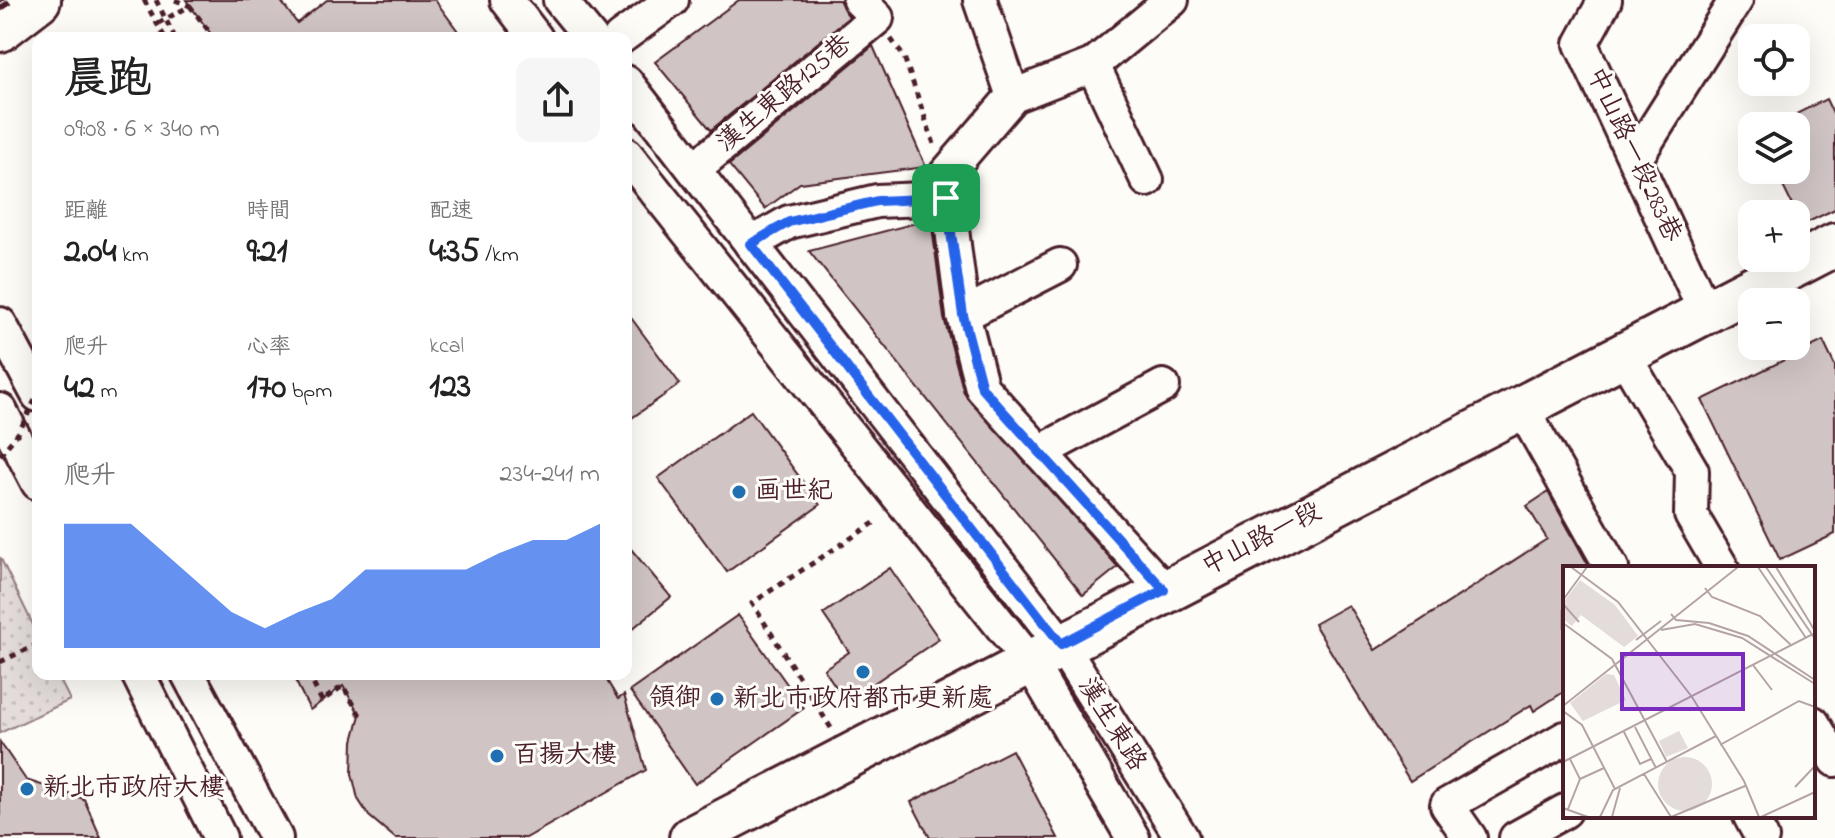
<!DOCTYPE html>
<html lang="zh-TW">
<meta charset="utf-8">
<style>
:root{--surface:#fff;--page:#f6f6f6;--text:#222;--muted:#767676;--accent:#2563eb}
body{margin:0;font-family:"Indie Flower","LXGW WenKai TC",sans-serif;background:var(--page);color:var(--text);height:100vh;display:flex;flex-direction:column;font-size:30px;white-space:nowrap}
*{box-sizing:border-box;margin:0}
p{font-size:26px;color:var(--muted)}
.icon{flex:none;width:44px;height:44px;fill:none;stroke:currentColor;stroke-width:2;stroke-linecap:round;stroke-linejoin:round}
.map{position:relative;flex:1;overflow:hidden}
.side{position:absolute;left:32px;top:32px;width:600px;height:648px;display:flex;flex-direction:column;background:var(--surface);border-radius:16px;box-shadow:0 8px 32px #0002}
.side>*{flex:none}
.controls{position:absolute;left:1738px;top:24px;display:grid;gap:16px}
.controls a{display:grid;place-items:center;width:72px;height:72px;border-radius:16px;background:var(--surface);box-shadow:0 8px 32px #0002;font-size:40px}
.pin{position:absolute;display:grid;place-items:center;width:68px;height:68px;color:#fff;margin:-34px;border-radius:16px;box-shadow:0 4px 12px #0006}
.round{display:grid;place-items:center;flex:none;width:84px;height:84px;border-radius:16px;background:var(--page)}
.head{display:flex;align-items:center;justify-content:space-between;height:136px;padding:0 32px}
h1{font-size:44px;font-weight:800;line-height:60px}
.metrics{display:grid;grid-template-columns:repeat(3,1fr);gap:12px;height:136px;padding:8px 32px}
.metrics div{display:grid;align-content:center}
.metrics b{font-size:34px;font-weight:800}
.metrics small{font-size:22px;font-weight:400}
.metrics p{font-size:22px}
.chart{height:224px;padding:16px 32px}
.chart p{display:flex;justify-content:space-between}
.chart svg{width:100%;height:144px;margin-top:8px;fill:var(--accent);opacity:.7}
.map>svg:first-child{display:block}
</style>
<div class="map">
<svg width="1835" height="838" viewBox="0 0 1835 838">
<defs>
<pattern id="park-dots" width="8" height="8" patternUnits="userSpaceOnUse" patternTransform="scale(2)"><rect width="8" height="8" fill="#e3dcda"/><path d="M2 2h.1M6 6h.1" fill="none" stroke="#c4bcbb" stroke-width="1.8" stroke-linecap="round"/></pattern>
</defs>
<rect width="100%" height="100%" fill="#fdfcf7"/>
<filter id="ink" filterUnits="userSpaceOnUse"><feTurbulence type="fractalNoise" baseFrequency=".0125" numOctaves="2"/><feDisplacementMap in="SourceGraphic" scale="16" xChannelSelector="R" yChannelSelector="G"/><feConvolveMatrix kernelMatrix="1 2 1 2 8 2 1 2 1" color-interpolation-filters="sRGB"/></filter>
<g filter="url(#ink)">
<path fill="url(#park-dots)" stroke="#967e82" stroke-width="2" d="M0,557L38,635V674H57L70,700L0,733Z"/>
<g fill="#d0c5c4" stroke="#4a1f2b" stroke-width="2">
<path d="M186,0H280L297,23L327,0H435L463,38H214Z"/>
<path d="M739,0H839L849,17L711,130L655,62Z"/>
<path d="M873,46L926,167L800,183L765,209L729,165Z"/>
<path d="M1826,99L1835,118V209L1802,225L1775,170H1796V114Z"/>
<path d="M931,219L944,318L964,393L1118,567L1083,595L809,251Z"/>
<path d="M626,311L680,384L626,422Z"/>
<path d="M1823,341L1835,366V534L1780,560L1702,400Z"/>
<path d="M751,411L820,505L727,572L658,478Z"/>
<path d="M1548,492L1590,568H1565V691L1534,711L1531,705L1410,781L1314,624L1348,605L1375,650L1547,539L1527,506Z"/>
<path d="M626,543L671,597L626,634Z"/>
<path d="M890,568L939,639L846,702L824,669L849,652L823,614Z"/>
<path d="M738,615L804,708L695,784L630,691Z"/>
<path d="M292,674H603L618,699L624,695L646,770L526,838H395L369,816L358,799L352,774L353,741L360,715L343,686L310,710Z"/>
<path d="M0,742L26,780L84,799L101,838H0Z"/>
<path d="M1012,750L1058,838H930L911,802Z"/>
</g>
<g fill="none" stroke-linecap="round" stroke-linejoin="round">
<g stroke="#4a1f2b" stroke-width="38">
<g id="minor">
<path d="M507,0L536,38"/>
<path d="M560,0L591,38"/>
<path d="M980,0L1013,96"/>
<path d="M1605,0L1581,44L1705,311"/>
<path d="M620,38L672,0"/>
<path d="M1093,65L1147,180"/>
<path d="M626,82L1061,644L1182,838"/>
<path d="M626,154L1030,662L1133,838"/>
<path d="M1636,158L1736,0"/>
<path d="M694,169L877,18L859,0"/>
<path d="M751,244L789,222L877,201L946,198"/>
<path d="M963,315L1060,265"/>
<path d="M0,324L38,395"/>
<path d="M1623,354L1692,471L1691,515L1722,568"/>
<path d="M1521,406L1612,568"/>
<path d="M0,410L38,483"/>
<path d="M1040,452L1163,386"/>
<path d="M1164,590L982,388L963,315L945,175L1013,96L1093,65L1172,0"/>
<path d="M138,674L220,838"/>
<path d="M188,674L276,838"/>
<path d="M1813,723L1835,760"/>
<path d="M1750,816L1762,838"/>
<path d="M1470,838L1447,805L1565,738"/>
<path d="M1516,838L1565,811"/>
</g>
</g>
<g stroke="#4a1f2b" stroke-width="48">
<g id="major">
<path d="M0,30L39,0"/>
<path d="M691,838L1835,245"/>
</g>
</g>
<g stroke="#4a1f2b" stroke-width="5" stroke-dasharray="6 6" stroke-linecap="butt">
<path d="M144,0L165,38"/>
<path d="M156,0L175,38"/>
<path d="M175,0L190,6"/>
<path d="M891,39L904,57L934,144"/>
<path d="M0,662L38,644"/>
<path d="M37,669H38"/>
<path d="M308,674L322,701L343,686L360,715"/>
<path d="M831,728L752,603L874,523"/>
</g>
<use href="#minor" stroke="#fdfcf7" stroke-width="32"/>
<use href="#major" stroke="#fdfcf7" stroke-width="42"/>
<path stroke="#4a1f2b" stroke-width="6" stroke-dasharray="12 6" stroke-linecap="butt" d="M0,9L12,0"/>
<g stroke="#4a1f2b" stroke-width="5" stroke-dasharray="6 6" stroke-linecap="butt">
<path d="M158,23L190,6L214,38"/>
<path d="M0,455L19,432L38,394"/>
</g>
</g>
</g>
<g fill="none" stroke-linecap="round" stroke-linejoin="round" filter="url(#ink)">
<g stroke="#fff" stroke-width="16">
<path id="route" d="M946,198L963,315L982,388L1164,590L1061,644L751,244L789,222L877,201Z"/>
</g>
<use href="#route" stroke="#2563eb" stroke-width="10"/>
</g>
<g fill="#1f6fb2" stroke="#fdfcf7" stroke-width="3">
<circle cx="739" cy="492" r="8"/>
<circle cx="863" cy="672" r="8"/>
<circle cx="717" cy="699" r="8"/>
<circle cx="497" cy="756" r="8"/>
<circle cx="27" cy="789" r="8"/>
</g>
<g text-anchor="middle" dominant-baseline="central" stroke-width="6" stroke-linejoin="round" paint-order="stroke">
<g font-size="26" fill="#4a1f2b" stroke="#fdfcf7">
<text transform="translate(785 94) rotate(-40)">漢生東路125巷</text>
<text transform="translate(1633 155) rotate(65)">中山路一段283巷</text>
<text transform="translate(1262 540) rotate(-27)">中山路一段</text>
<text transform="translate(1111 725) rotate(58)">漢生東路</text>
</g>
<g font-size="26" fill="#4a1f2b" stroke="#fdfcf7" text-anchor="start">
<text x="755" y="492">画世紀</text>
<text x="701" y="699" text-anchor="end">領御</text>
<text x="863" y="700" text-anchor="middle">新北市政府都市更新處</text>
<text x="513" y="756">百揚大樓</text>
<text x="43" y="789">新北市政府大樓</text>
</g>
</g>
<g transform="translate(1563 566)">
<rect width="252" height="252" fill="#fdfcf7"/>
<path d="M17,14L52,39L75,70L61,81L18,49L9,60L0,53V37Z" fill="#e3dcda"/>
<path d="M43,108L51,109L63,134L20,155L7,137ZM116,165L125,182L103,191L96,175Z" fill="#e3dcda"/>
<path d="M95 218a27 27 0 1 1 54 0a27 27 0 1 1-54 0Z" fill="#e3dcda"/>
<path fill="none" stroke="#b5a4a5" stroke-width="2" d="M8,1L55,36L129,131L181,215L196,251M195,1L243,72M203,1L252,73M213,1L252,65M142,22L149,31L197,50L228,79M0,34L24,1M0,38L16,56M108,48L113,54L146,57L185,70L252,114M0,57L49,93L104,196M98,64L132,58L179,72L252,118M73,74L98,55M190,99L209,124M0,140L175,1M0,145L19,159L52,223M72,161L93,202M61,166L77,198L88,193M157,179L236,135L252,141M0,196L250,68M81,208L108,251M17,213L41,202M232,221L252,200M0,242L25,251M5,243L17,213L7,193M37,251L50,224L153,170M49,251L57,222M108,251L182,220M198,251L252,226"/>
<path fill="#7b2cbf" fill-opacity="0.15" stroke="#7b2cbf" stroke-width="4" d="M59,88H180V143H59Z"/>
<rect width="252" height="252" fill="none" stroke="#4a1f2b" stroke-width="4"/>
</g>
</svg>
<div class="controls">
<a><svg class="icon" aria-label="locate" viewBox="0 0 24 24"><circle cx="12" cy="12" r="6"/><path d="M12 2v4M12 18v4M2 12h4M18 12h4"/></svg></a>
<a><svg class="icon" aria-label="layers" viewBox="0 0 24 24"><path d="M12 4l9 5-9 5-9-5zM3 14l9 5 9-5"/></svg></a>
<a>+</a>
<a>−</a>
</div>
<div class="pin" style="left:946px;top:198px;background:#1e9e55"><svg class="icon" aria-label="arrive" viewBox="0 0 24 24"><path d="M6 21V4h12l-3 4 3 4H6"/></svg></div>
<section class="side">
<div class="head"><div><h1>晨跑</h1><p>09:08 · 6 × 340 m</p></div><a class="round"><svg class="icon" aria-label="share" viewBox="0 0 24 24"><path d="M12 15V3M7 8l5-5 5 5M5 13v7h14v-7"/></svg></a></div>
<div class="metrics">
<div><p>距離</p><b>2.04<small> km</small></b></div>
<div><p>時間</p><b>9:21</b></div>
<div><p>配速</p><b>4:35<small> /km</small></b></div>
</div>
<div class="metrics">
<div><p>爬升</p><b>42<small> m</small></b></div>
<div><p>心率</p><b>170<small> bpm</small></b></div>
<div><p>kcal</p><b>123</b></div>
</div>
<div class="chart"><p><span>爬升</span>234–241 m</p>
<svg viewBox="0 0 160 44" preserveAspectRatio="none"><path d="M0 44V6L10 6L20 6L30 15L40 24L50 33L60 38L70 33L80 29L90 20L100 20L110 20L120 20L130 15L140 11L150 11L160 6V44z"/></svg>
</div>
</section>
</div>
